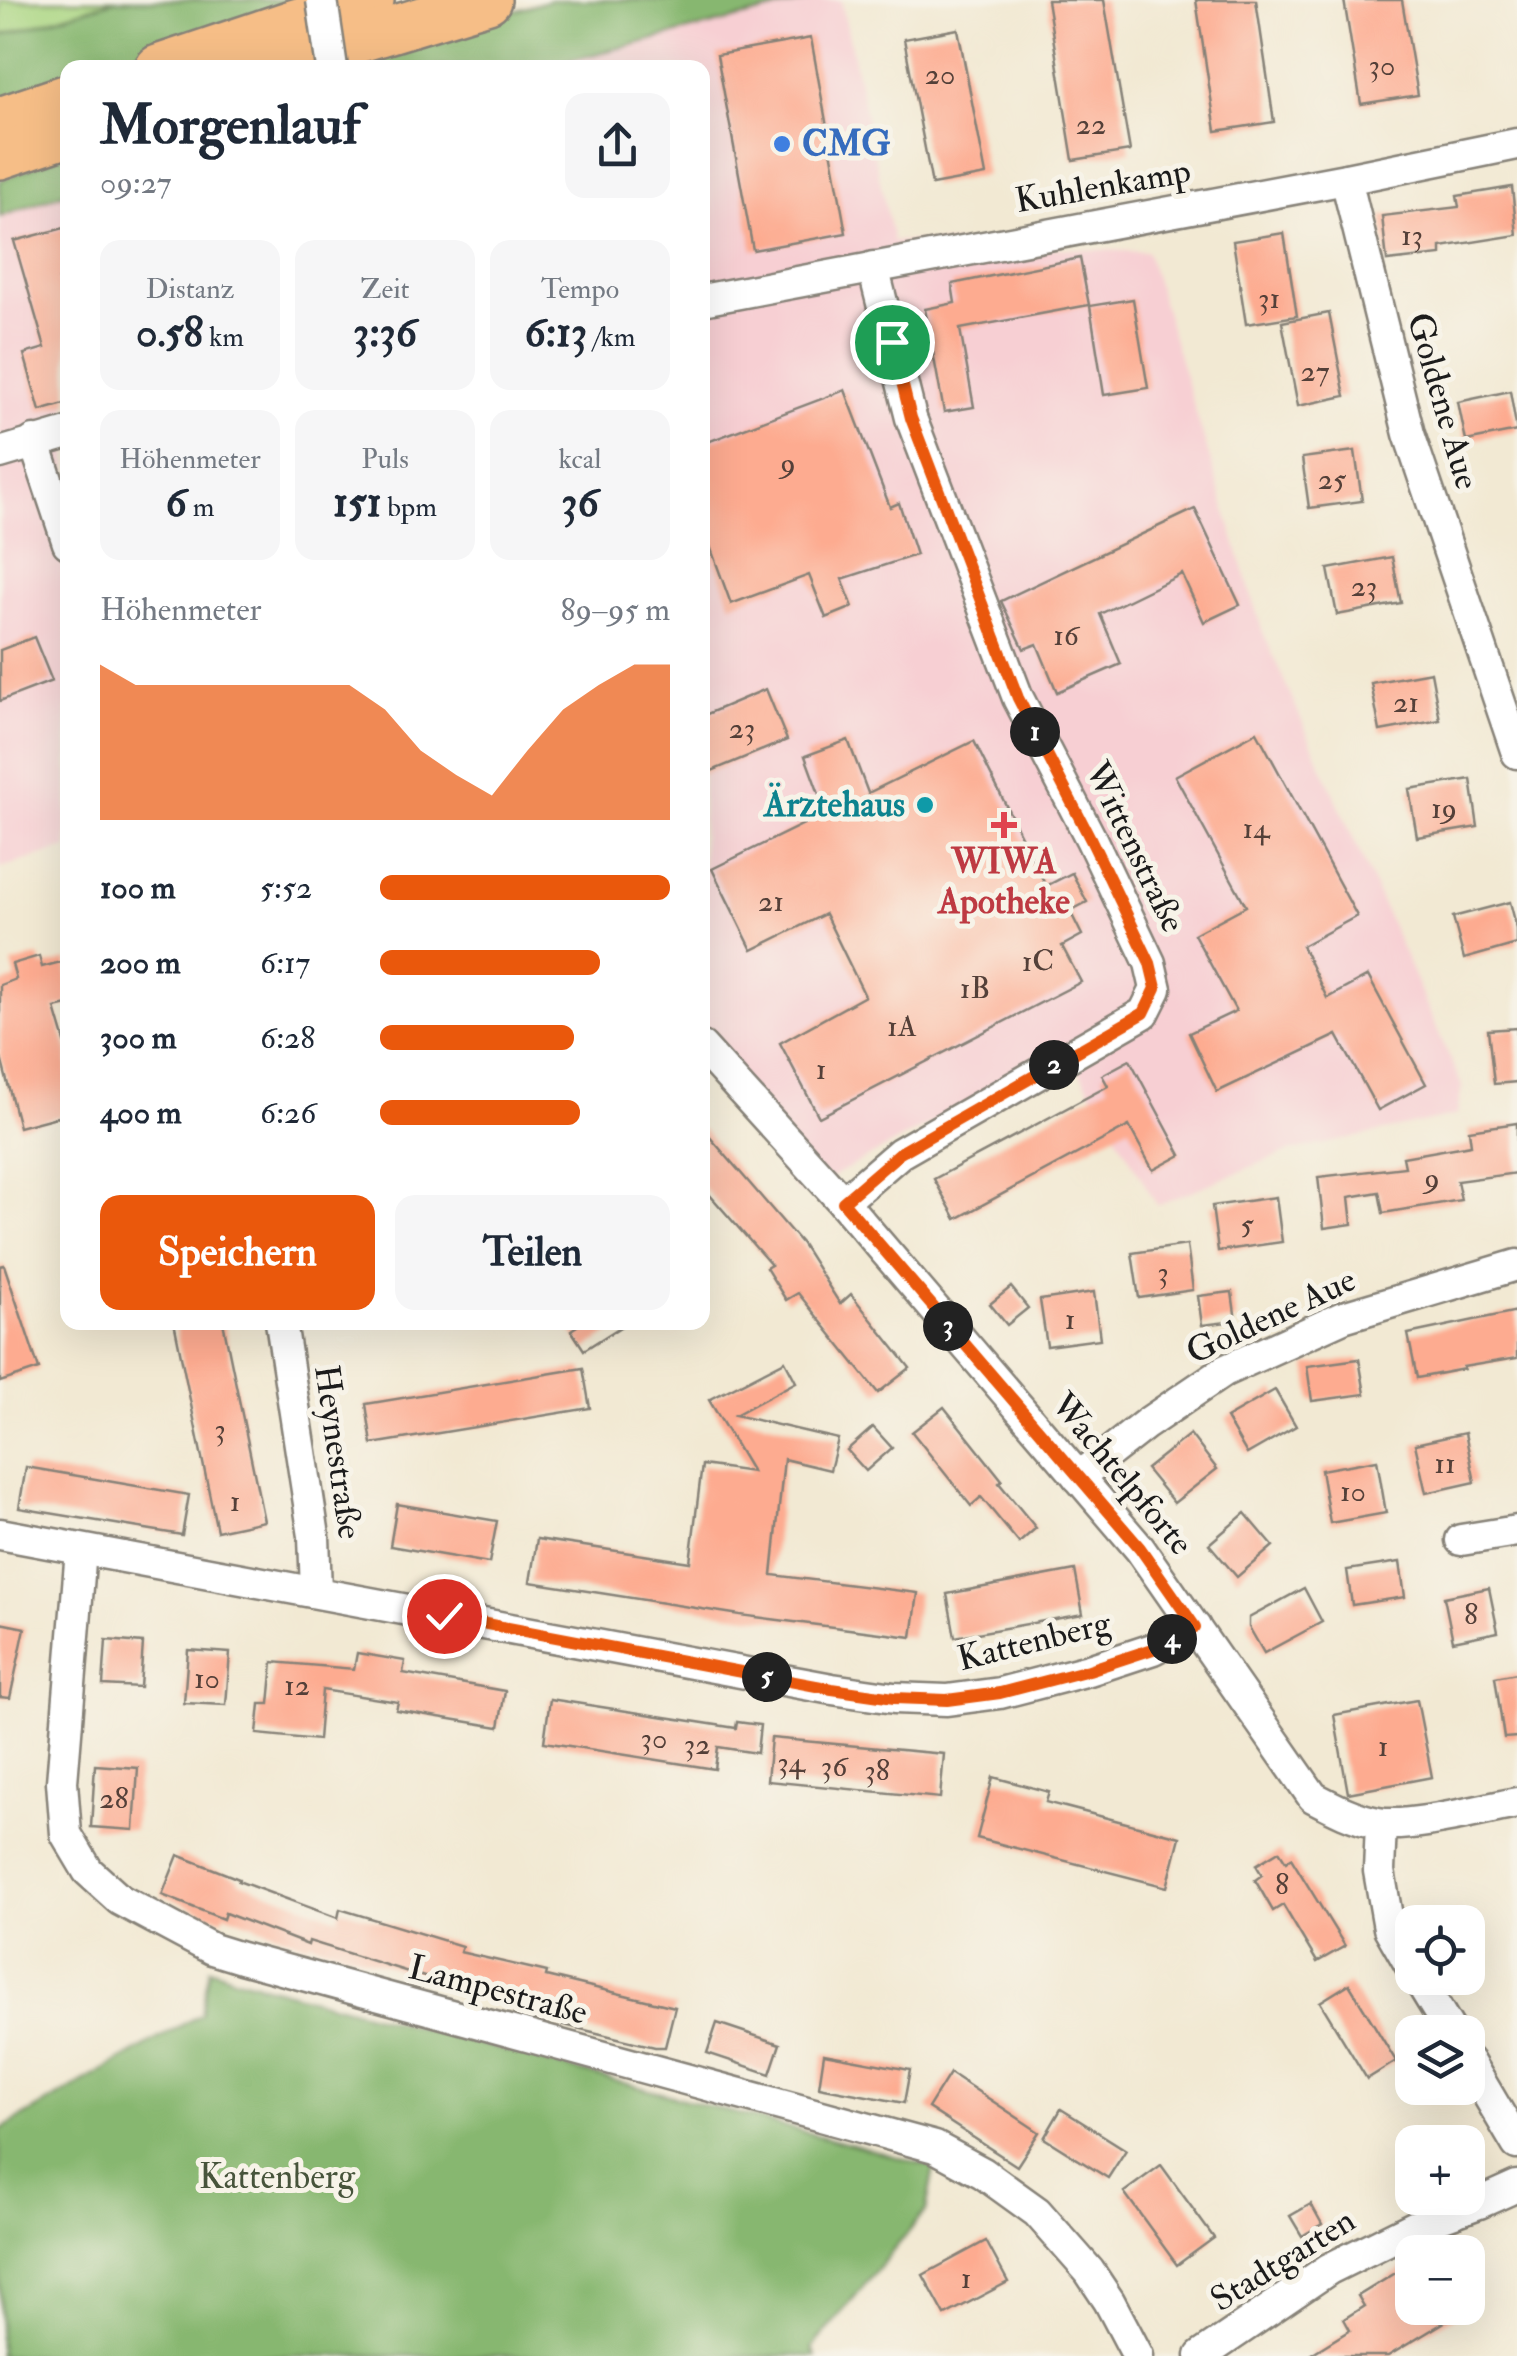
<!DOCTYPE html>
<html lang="de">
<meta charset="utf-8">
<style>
:root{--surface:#fff;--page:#f6f6f7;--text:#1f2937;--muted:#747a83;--accent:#ea580c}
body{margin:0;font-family:"IM FELL Double Pica",serif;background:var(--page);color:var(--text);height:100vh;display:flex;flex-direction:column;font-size:38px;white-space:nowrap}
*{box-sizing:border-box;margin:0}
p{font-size:32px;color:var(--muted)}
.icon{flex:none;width:55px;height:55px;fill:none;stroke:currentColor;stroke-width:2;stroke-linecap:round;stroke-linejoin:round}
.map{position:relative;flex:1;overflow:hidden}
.sheet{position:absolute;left:60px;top:60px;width:650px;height:1270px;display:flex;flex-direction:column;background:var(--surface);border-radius:20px;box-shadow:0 10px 40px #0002}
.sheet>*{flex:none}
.fabs{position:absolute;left:1395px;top:1905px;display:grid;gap:20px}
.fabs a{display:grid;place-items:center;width:90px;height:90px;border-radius:20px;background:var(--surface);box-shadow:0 10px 40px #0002;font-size:50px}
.pin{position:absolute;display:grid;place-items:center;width:85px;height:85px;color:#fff;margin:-42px;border:5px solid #fff;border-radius:50%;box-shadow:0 2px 10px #0007}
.km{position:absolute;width:50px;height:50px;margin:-25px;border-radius:50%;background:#222;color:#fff;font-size:28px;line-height:50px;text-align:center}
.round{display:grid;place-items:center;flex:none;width:105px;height:105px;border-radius:20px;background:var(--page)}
.summary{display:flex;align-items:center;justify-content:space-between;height:170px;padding:0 40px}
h1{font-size:55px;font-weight:800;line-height:75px}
.figures{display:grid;grid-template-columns:repeat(3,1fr);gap:15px;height:170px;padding:10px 40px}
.figures div{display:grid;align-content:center;border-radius:20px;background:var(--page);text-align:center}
.figures b{font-size:42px;font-weight:800}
.figures small{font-size:28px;font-weight:400}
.figures p{font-size:28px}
.chart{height:280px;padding:20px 40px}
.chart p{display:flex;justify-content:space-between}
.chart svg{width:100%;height:180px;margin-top:10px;fill:var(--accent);opacity:.7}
.action{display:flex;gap:20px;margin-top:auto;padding:20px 40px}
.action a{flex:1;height:115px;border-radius:20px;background:var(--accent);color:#fff;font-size:40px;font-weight:800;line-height:115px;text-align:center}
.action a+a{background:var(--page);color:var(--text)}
ul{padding:0 40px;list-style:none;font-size:32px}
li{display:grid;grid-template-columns:160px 120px 1fr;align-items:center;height:75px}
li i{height:25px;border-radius:12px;background:var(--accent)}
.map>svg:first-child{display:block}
</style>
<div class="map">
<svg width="1517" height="2356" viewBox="0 0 1517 2356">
<rect width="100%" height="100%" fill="#f7f3e8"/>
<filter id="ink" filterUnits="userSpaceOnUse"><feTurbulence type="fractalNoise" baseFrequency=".01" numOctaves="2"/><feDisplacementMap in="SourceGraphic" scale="20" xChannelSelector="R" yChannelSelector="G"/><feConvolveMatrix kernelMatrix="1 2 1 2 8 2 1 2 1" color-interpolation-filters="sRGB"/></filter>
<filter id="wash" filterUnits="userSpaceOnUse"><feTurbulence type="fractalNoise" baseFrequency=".0048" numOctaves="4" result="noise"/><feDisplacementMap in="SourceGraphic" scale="40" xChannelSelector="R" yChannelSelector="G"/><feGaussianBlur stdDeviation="2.25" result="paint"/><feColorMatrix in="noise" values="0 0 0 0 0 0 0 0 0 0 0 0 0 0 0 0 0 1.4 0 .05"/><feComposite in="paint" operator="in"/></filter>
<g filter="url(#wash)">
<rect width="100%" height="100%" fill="#f2e9d3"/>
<g fill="#f7cfd3">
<path d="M813,0H841L893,241L1147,252L1262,630L1462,1086L1457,1115L1288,1152L1157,1205L1067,1050L800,1194L703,1069L702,68H543Z"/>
<path d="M67,192V848L0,868V217Z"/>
</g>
<path fill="#aad682" stroke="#63794f" stroke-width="2.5" d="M0,0H116L0,36Z"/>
<g fill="#87b770" stroke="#526a46" stroke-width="2.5">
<path d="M116,0H297L96,67L68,68L67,77L0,100V36Z"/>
<path d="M550,0H813L543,67L325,68Z"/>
<path d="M67,153V192L0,217V180Z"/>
<path d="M210,1968L236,1978L934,2167L926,2211L812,2348L816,2356H0V2130L201,2014Z"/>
</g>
<g id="blocks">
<g fill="#fdab90">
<path d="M1047,0H1104L1130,151L1073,160Z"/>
<path d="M1196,0H1256L1274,122L1216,131Z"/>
<path d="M1344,0H1402L1418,95L1361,104Z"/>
<path d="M958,29L986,175L932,185L904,39Z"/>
<path d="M811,38L846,233L753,250L717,55Z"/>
<path d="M1512,187L1517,235L1441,247V255L1387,261L1382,216L1459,207L1457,196Z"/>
<path d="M68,227V278L59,280L68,313V403L40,411L24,354L45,348L14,241Z"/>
<path d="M1284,233L1297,316L1246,324L1233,241Z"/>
<path d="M1080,258L1089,305L960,329L974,407L944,412L925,309L955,303L952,284Z"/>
<path d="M1133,299L1148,388L1104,395L1090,306Z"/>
<path d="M1329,313L1345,396L1298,406L1282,322Z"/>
<path d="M845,390L890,507L899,503L916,555L842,579L853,607L826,618L809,575L731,604L710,546L702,549V444Z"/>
<path d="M1510,391L1517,431L1466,441L1458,402Z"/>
<path d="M1355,451L1362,501L1309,508L1302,458Z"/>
<path d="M1195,509L1240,605L1204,622L1182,574L1100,614L1121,664L1057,692L1037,644L1024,649L1001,601Z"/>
<path d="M1392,557L1401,603L1337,615L1328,569Z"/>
<path d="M34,637L52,681L0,701V650Z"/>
<path d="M1431,672L1440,720L1380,731L1371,683Z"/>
<path d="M766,689L787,740L702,775V716Z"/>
<path d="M1257,732L1357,916L1302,946L1327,998L1368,976L1426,1084L1378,1110L1337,1035L1217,1092L1189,1033L1236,1011L1194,934L1246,906L1175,776Z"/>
<path d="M848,740L868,793L974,741L1046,886L1072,873L1087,902L1070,911L1082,935L1062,946L1081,982L819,1117L780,1043L865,996L825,914L752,950L712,869L826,813L805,756Z"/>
<path d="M1471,779L1478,827L1417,837L1409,789Z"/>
<path d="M1510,902L1517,929V944L1464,959L1453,917Z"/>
<path d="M39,956L42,967L68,960V1005L55,1008L68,1052V1114L19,1127L0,1054V985L16,979L12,964Z"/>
<path d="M1517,1028V1082L1494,1084L1488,1030Z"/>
<path d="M1130,1060L1181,1155L1153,1170L1129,1126L956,1219L934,1179L1108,1086L1102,1075Z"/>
<path d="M1517,1123V1173L1457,1181L1461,1200L1383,1213L1379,1192L1349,1197L1352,1224L1324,1228L1318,1177L1405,1167L1403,1157L1471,1145L1469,1130Z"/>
<path d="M702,1128L802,1244L840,1304L851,1294L910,1368L878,1393L798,1293L786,1300L766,1268L771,1265L702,1186Z"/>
<path d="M1276,1197L1282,1242L1218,1251L1212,1206Z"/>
<path d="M1187,1245L1193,1290L1139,1298L1132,1253Z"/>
<path d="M4,1265L39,1369L0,1382V1266Z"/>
<path d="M1011,1287L1028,1308L1007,1325L990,1304Z"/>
<path d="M1094,1292L1100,1339L1047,1346L1040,1300Z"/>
<path d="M1232,1292L1236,1321L1202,1325L1198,1296Z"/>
<path d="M1517,1311V1358L1463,1367L1464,1369L1417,1378L1408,1334Z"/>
<path d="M174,1322H223L264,1521L217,1531Z"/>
<path d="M583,1322H628L584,1350L571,1330Z"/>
<path d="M1359,1359L1365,1394L1312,1401L1307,1366Z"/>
<path d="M785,1361L796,1382L735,1415L838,1439L830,1470L784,1459L772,1575L918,1593L912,1637L740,1615L530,1582L537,1539L690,1562L702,1465L752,1472L709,1400Z"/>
<path d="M583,1368L590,1408L372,1444L366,1404Z"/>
<path d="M1275,1390L1296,1426L1247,1454L1226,1418Z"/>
<path d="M944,1407L1002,1480L999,1483L1036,1528L1019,1543L981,1497L971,1506L912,1432Z"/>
<path d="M873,1427L892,1448L866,1471L847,1450Z"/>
<path d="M1465,1433L1475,1482L1426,1493L1415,1444Z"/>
<path d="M1190,1434L1217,1469L1174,1503L1146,1469Z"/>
<path d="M1377,1460L1386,1513L1330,1523L1321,1470Z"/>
<path d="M26,1467L189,1495L182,1535L19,1508Z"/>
<path d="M397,1504L497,1521L489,1563L390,1546Z"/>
<path d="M1245,1513L1273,1546L1237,1577L1209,1544Z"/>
<path d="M1400,1562L1405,1597L1352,1605L1347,1570Z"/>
<path d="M1075,1570L1083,1614L955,1637L947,1594Z"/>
<path d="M1304,1588L1322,1622L1264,1653L1249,1627V1618Z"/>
<path d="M1489,1588L1498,1632L1453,1641L1444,1597Z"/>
<path d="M0,1623L25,1628L10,1698L0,1697Z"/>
<path d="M106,1640L143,1643L140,1687L103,1685Z"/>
<path d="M188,1650L230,1653L226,1705L184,1703Z"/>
<path d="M357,1653L405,1661L403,1673L505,1691L499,1727L396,1710L398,1702L322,1690L318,1740L257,1734L260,1704H269L273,1662L354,1669Z"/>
<path d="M1517,1673V1737L1504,1738L1495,1677Z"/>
<path d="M550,1699L736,1728L737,1722L760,1725L757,1753L718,1747L715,1769L544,1742Z"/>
<path d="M1417,1700L1432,1777L1348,1793L1334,1715Z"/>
<path d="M771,1738L944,1754L940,1798L767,1781Z"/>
<path d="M95,1765L138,1768L134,1830L91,1827Z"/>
<path d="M993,1777L1049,1792L1046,1802L1180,1837L1167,1887L977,1838Z"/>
<path d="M1279,1851L1286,1862L1291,1858L1345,1946L1317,1962L1283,1905L1273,1911L1255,1880L1262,1875L1256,1865Z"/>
<path d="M178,1855L239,1879L238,1881L338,1918L340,1909L462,1946L460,1952L547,1972L546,1976L675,2007L665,2047H655L560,2024L563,2010L450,1985L309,1941L308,1945L225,1913L223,1919L162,1895Z"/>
<path d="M1349,1984L1396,2061L1367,2079L1320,2002Z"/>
<path d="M717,2023L780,2044L770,2074L707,2053Z"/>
<path d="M824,2054L910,2070L904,2103L819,2087Z"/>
<path d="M950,2073L1039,2132L1017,2166L928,2108Z"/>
<path d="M1061,2109L1126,2150L1108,2178L1044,2138Z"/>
<path d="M1161,2165L1214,2238L1177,2265L1124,2192Z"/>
<path d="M1311,2204L1322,2224L1302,2236L1290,2216Z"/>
<path d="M986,2241L1008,2282L945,2315L923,2275Z"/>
<path d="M1412,2263V2308H1468L1388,2356H1308L1350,2330L1344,2319L1364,2306L1358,2296Z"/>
</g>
</g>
</g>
<g filter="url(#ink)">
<use href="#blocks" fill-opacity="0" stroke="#878278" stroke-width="2.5"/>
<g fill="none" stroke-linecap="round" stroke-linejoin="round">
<g stroke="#878278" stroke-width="35">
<g id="minor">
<path d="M1346,179L1409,434L1517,753"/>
<path d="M702,300L1346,179L1517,144"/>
<path d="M34,441L68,543"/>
<path d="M0,453L68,433"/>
<path d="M702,1047L843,1202L1140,1549L1313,1797C1334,1808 1355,1819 1378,1823C1410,1829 1483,1809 1517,1803"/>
<path d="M843,1202L900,1153L1144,1013L1156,989L1150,963L1091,839L1018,698L911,418L873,267"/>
<path d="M281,1322L314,1536L316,1592"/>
<path d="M1078,1477L1146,1424L1224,1371L1343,1317L1517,1265"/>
<path d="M0,1534L832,1689L894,1698L947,1700L1000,1693L1089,1670L1153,1649L1195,1627"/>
<path d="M1461,1540L1517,1531"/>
<path d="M81,1550L62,1782L66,1834L88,1871L120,1900L212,1949L241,1958L935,2147L983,2173L1037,2212L1089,2271L1109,2301L1138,2356"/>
<path d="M1381,1824L1379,1871L1389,1928L1412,1968"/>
<path d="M1418,1978L1451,2032"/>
<path d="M1468,2061L1517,2144"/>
<path d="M1201,2356L1329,2269L1416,2226L1479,2203L1517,2186"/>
</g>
</g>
<g stroke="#878278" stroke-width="50">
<g id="highway">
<path d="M158,68L292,23L371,0"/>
<path d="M265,68L488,0"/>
<path d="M0,120L68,97"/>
<path d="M0,156L68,133"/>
</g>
</g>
<use href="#minor" stroke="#fff" stroke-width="30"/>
<use href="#highway" stroke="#f6be87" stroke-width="45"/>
<g stroke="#878278" stroke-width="35" stroke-linecap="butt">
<path id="minor-bridge" d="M322,0L332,68"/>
</g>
<use href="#minor-bridge" stroke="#fff" stroke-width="30"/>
</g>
</g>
<g fill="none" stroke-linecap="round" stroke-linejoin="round" filter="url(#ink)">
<g stroke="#fff" stroke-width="20">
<path id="route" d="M444,1616L832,1689L894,1698L947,1700L1000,1693L1089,1670L1153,1649L1195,1627L1140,1548L843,1202L900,1153L1144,1013L1156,988L1150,963L1091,840L1018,698L911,418L892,342"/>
</g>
<use href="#route" stroke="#ea580c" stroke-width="12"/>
</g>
<circle fill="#3f7fe0" stroke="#f7f3e8" stroke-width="4" cx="782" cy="144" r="10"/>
<circle fill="#0f9aa8" stroke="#f7f3e8" stroke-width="4" cx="925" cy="805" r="10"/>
<path fill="#e0444e" stroke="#f7f3e8" stroke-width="4" d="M999 810h10v10h10v10h-10v10h-10v-10h-10v-10h10z"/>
<g text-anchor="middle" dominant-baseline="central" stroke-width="10" stroke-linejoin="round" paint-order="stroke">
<g font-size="30" fill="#544039">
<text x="1382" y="65">30</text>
<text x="940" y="74">20</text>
<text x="1091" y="124">22</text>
<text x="1412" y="235">13</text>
<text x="1269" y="298">31</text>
<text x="1315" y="371">27</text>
<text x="788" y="463">9</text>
<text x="1332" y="479">25</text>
<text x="1364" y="586">23</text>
<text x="1066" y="635">16</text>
<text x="1406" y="702">21</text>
<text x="742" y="728">23</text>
<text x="1444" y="808">19</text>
<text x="1256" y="828">14</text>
<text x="771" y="901">21</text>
<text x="1038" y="961">1C</text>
<text x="975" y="988">1B</text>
<text x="902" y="1026">1A</text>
<text x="821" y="1069">1</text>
<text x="1432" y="1178">9</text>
<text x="1247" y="1224">5</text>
<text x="1163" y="1272">3</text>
<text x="1070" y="1319">1</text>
<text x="220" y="1429">3</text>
<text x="1445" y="1463">11</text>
<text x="1353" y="1491">10</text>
<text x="235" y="1501">1</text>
<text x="1471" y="1614">8</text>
<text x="207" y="1678">10</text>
<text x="297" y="1685">12</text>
<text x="654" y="1738">30</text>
<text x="697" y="1744">32</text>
<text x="1383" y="1746">1</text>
<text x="791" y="1762">34</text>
<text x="834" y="1766">36</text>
<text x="877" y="1770">38</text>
<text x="114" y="1798">28</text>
<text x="1282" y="1884">8</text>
<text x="966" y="2278">1</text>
</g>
<g font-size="35" font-weight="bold" fill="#366cbe" stroke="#f7f3e8" text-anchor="start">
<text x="802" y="144">CMG</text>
</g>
<g font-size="35" fill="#1c1c1c" stroke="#f7f3e8">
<text transform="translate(1103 186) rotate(-10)">Kuhlenkamp</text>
<text transform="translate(1443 401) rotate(74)">Goldene Aue</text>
<text transform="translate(1135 847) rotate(64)">Wittenstraße</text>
<text transform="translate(1271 1316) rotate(-25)">Goldene Aue</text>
<text transform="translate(338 1452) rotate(82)">Heynestraße</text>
<text transform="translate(1122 1474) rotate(50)">Wachtelpforte</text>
<text transform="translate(1034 1641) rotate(-14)">Kattenberg</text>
<text transform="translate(498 1990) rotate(15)">Lampestraße</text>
<text transform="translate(1283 2260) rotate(-32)">Stadtgarten</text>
</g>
<g font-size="35" font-weight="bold" fill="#0d838f" stroke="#f7f3e8" text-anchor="end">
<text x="905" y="805">Ärztehaus</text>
</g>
<g font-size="35" font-weight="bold" fill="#be3a42" stroke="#f7f3e8">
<text x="1004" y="862">WIWA<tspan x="1004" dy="40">Apotheke</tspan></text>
</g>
<g font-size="35" fill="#47543b" stroke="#f7f3e8">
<text x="277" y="2177">Kattenberg</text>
</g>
</g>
</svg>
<div class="fabs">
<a><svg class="icon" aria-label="locate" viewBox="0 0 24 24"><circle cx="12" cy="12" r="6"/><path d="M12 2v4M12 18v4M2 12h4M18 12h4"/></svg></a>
<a><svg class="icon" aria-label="layers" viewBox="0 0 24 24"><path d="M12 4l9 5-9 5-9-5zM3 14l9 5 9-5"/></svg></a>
<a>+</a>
<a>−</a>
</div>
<div class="pin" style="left:892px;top:342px;background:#1e9e55"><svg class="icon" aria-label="arrive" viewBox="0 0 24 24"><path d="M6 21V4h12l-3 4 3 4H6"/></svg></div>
<div class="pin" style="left:444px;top:1616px;background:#d93025"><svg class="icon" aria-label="check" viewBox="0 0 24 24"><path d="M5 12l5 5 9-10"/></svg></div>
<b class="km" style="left:1035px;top:732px">1</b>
<b class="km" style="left:1054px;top:1065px">2</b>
<b class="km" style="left:948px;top:1326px">3</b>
<b class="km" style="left:1172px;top:1639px">4</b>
<b class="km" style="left:767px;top:1677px">5</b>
<section class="sheet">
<div class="summary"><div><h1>Morgenlauf</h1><p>09:27</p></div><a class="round"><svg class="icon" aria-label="share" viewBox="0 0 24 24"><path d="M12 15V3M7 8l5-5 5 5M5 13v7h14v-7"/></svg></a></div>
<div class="figures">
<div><p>Distanz</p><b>0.58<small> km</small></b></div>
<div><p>Zeit</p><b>3:36</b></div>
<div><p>Tempo</p><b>6:13<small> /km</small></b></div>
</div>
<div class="figures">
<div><p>Höhenmeter</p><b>6<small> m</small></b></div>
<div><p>Puls</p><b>151<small> bpm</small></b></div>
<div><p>kcal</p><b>36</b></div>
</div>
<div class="chart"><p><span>Höhenmeter</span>89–95 m</p>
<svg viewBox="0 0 160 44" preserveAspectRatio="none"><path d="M0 44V6L10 11L20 11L30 11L40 11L50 11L60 11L70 11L80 17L90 27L100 33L110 38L120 27L130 17L140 11L150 6L160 6V44z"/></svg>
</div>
<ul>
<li><b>100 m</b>5:52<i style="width:100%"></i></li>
<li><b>200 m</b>6:17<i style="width:76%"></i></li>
<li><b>300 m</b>6:28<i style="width:67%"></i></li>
<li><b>400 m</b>6:26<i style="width:69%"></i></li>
</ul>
<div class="action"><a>Speichern</a><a>Teilen</a></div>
</section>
</div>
